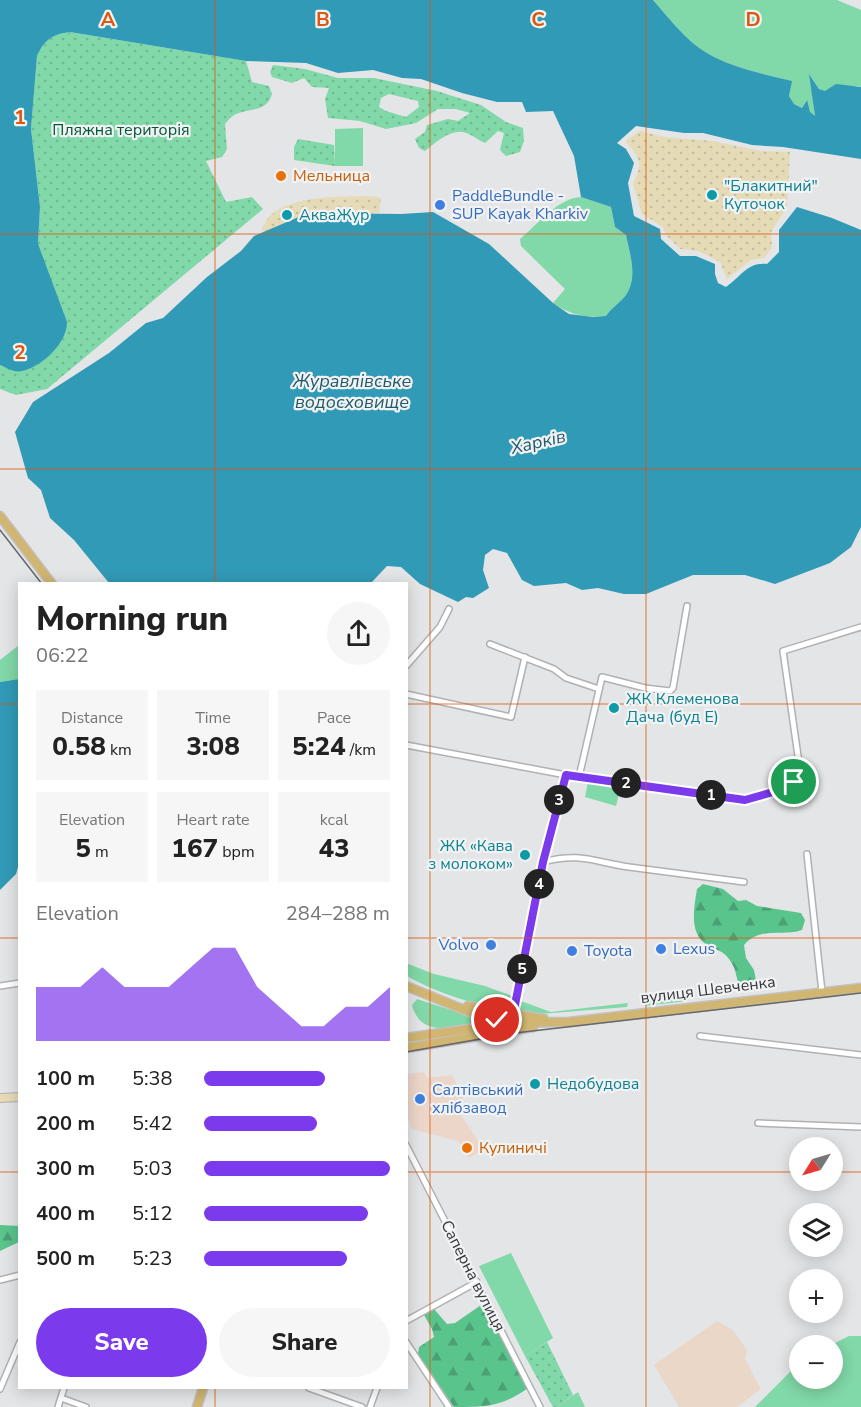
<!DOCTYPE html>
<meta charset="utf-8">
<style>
:root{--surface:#fff;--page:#f6f6f6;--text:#222;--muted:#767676;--accent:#7c3aed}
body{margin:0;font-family:"Nunito Sans",sans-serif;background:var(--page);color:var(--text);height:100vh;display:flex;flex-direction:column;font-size:22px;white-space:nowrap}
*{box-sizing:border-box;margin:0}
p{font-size:20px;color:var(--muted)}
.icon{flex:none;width:33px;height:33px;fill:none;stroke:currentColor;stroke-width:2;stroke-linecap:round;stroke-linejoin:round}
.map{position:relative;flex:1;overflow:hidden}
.details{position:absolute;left:18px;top:582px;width:390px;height:807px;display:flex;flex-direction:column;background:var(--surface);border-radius:0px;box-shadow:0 3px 15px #0003}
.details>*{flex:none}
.needle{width:39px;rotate:233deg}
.controls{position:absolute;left:789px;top:1137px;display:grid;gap:12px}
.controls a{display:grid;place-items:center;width:54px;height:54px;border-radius:50%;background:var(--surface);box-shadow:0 3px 15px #0003;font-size:30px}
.pin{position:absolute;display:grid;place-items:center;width:51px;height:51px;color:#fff;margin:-26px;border:3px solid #fff;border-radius:50%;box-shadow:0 2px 6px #0007}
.km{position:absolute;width:30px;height:30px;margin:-15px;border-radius:50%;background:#222;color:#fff;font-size:16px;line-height:30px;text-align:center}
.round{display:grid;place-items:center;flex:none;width:63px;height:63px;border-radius:32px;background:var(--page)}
.overview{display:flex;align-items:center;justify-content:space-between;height:102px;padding:0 18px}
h1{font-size:33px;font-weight:800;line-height:45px}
.stats{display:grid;grid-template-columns:repeat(3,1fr);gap:9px;height:102px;padding:6px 18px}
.stats div{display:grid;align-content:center;border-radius:0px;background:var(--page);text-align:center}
.stats b{font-size:26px;font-weight:800}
.stats small{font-size:16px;font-weight:400}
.stats p{font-size:16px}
.chart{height:168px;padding:12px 18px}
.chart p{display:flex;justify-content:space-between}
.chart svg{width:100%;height:108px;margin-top:6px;fill:var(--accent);opacity:.7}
.cta{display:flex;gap:12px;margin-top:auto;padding:12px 18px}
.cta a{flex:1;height:69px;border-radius:36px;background:var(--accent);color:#fff;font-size:24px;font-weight:800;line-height:69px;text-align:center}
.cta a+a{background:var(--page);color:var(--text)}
ul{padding:0 18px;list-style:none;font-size:20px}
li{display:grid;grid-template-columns:96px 72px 1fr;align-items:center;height:45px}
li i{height:15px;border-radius:8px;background:var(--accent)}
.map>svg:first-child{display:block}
</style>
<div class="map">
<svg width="861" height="1407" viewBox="0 0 861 1407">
<defs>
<pattern id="forest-firs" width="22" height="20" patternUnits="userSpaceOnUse" patternTransform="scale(1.5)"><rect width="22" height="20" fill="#5ac48d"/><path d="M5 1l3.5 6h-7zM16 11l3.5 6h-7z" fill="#4ba074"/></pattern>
<pattern id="sand-dots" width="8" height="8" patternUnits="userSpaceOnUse" patternTransform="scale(1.5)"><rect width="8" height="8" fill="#e5dbb6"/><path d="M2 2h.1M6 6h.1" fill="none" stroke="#c5bd9d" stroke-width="1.8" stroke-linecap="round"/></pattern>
<pattern id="park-dots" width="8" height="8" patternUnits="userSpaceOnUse" patternTransform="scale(1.5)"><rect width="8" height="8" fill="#81d8a8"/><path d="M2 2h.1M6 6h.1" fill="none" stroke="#70ba91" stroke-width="1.8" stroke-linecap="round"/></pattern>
</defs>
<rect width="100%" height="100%" fill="#e4e5e7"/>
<path fill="#ecd6c9" d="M424,1072L427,1078L452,1075L463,1098L459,1112L483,1149L469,1158L458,1141L412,1129L407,1117V1074Z"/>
<path fill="#ebd7c8" d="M717,1321L734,1331L747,1350L745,1359L761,1389L737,1407H679L654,1365Z"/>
<g fill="#81d8a8">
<path d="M653,0H837L861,10V87L858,86L825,91L819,89L810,75L815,117L810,112L806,101L802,108L794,104L789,96L791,81C763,74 733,68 707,53C686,41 669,18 653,0Z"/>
<path d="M363,128V166H335V129Z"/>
<path d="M581,197L611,207L615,227L626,235C630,255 638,277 626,295C620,303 611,308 606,316C584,318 571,315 553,303L565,289L521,246L520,239C538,224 558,198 581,197Z"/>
<path d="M19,645V679L0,682V660Z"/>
<path d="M588,782L620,790L616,806L585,797Z"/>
<path d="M406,963L434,974L485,986L512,996L514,999C509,1001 502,1006 496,1006C475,1007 425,987 407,976Z"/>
<path d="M688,989L691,995L687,1001L645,1006L641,999L645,993L647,997L684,993Z"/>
<path d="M417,999L476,1018L475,1023C458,1026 431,1035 418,1018C415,1013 413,1010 412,1005Z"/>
<path d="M521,1001L551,1012L628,1003L627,1007L528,1015L518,1010Z"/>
<path d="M511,1253L553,1338L525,1356L479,1266Z"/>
<path d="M849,1336H861V1407H755L799,1363L800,1378H832L831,1345Z"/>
<path d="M578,1392L585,1407H556Z"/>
</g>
<g fill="url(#forest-firs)">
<path d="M703,884L723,889L738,901L746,900L757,906L801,913L805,920L802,930C782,937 760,926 744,945L746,958L754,970L758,991H745C733,979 739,974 731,962C725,952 718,950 709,946C688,935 694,908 697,889Z"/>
<path d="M0,1225L20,1226L19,1242L0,1251Z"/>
<path d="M484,1303L528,1388C501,1407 486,1407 454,1407L418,1354L419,1347L434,1337L432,1329L424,1315L434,1309L447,1324L455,1323Z"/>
</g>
<g fill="url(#sand-dots)">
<path d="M640,131L665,137L712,141L761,151L790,152L787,207L771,232L772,248L764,258L751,260L727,279L720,262L698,251L680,249L666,235L663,227L642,214L633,184C643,162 641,159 625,141Z"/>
<path d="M373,196L381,198L379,213H308L265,232L261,229C264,226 266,220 269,217C291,194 343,197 373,196Z"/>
</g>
<g fill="url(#park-dots)" fill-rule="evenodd">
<path d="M70,32L246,61L252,82L269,86L272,94C267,112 251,108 236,114C232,116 228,120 225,124L227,149L222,157L206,161L226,202L252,197L263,209L47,389L16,395L0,389V365C22,376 29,369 48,356L38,244L40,207L31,129L37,56C44,40 53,34 70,32Z"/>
<path d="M273,65L305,69L338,78H374L437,91L481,105L506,122L523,128L524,141L520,152L506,156L500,150L504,133L498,131L485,143C478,140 470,133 463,132C449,130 435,143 425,151L419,148L415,139L425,132L427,125L448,119L458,121L470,113L456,109H438L416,123L386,129L360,121L328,118L325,99L329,88L312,87L304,78L292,83L272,77L270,72ZM389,94L418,101L419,107L406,117L386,111L379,107L381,98Z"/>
<path d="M298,139L334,145L335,166L294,160V147Z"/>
<path d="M547,1342L573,1395L556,1407H553L525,1356Z"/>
</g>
<g fill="#319ab6">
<path d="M0,0H653C669,18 686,41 707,53C733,68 763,74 792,81L789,96L794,104L802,108L807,100L810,112L815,116L809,74L819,89L825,91L836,84L861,87V159L783,147L752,145L703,133H684L636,126L617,143L626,149L634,163L628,183L634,216L660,229L661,239L680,256H696L715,264V274L718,283L726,287C741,277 747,262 767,264L779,252V230L797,207L832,218L861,230V527L851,547L830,563L775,584L745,575H693L646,594H624L598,588L582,590L566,583L534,586L522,580L507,553L493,549L485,555L483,570L489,588L473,598L466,597L458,602L420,584L401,567L387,566L371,583H109L74,540L50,518L41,490L28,478L15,432L33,402L109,353L146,323L163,318L207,277L241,251L254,236L308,213L401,214L433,212L489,244L553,303L569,314L593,317L606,316C611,308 620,303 626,295C638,277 630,255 626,235L615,227L611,207L581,197L574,156L553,111L526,112L522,102H497L462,93L421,79L402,78L373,70L338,73L306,63L246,61L70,32C53,34 44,40 37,56L31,129L40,207L38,244L67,322C67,343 42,367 22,371C14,373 7,368 0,365Z"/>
<path d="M19,679L20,783L18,792L20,799L19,864L16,874L0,890V682Z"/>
</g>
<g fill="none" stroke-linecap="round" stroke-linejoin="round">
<g stroke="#b0b1b3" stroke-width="8">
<g id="street">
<path d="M490,644L554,669L566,678L599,689"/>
<path d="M406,666L440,627L449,609"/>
<path d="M406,694L511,717L525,657"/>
<path d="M406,745L566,775L745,800C766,795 784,789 801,777L783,651L861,627"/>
<path d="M579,777L602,677L645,688L670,691L673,688L687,606"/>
<path d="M807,854L822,992"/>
<path d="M543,862C580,852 594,862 629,867C667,872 705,877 744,882"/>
<path d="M0,986L20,983"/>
<path d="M513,1016L543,862L566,775"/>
<path d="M700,1036L861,1055"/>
<path d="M758,1123L861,1127"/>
<path d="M406,1145L540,1407"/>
<path d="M0,1280L20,1275"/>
<path d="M406,1321L477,1282"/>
<path d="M406,1342L449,1407"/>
<path d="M309,1388L362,1407"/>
<path d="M0,1389L20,1342"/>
<path d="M61,1398L86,1407"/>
<path d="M58,1407L64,1388"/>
<path d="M370,1407L377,1388"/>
</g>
</g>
<g stroke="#b0b1b3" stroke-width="10">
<path id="secondary" d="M0,1098L20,1097"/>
</g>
<g stroke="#c2c2c3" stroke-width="11">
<g id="primary">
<path d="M0,516L52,584"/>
<path d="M406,986L467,1011L506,1022"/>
<path d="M468,1006L544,1019"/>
<path d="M406,1038L511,1023L569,1022L861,988"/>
<path d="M406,1048L533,1027"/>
<path d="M197,1407L203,1388"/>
</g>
</g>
<use href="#street" stroke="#fff" stroke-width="5"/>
<use href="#secondary" stroke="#e8dab8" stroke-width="8"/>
<use href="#primary" stroke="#d1b572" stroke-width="8"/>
<g stroke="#666768" stroke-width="1.5">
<path d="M0,530L42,584"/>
<path d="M406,1052L515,1033L861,993"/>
</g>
</g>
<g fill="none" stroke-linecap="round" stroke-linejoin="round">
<g stroke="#fff" stroke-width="12">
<path id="route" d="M497,1020L510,1023L513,1015L543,862L566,775L745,800L773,792L794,782"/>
</g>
<use href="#route" stroke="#7c3aed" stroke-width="8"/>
</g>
<path fill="none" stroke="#df570e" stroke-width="1.5" stroke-opacity="0.55" d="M215,0V584M430,0V1407M646,0V1407M0,234H861M0,469H861M0,704H20M406,704H861M0,938H20M406,938H861M0,1172H20M406,1172H800M832,1172H861M215,1388V1407"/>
<g fill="#e8710a" stroke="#f1f2f4" stroke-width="2">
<circle cx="281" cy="176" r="6"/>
<circle cx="467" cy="1148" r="6"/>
</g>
<g fill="#0f9aa8" stroke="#f1f2f4" stroke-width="2">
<circle cx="712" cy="195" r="6"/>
<circle cx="287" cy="215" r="6"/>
<circle cx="614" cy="708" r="6"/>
<circle cx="525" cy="855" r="6"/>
<circle cx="535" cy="1084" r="6"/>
</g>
<g fill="#3f7fe0" stroke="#f1f2f4" stroke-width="2">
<circle cx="440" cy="205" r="6"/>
<circle cx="491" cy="945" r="6"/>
<circle cx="661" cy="949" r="6"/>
<circle cx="572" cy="951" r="6"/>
<circle cx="420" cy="1099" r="6"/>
</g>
<g text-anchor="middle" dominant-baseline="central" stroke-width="4.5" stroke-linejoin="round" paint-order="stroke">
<g font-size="16" fill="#025936" stroke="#f1f2f4">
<text x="121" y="130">Пляжна територія</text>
</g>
<g font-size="16" fill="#c56008" stroke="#f1f2f4" text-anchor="start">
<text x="293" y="176">Мельница</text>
<text x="479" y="1148">Кулиничі</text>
</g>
<g font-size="16" fill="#0d838f" stroke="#f1f2f4" text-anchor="start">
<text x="724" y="186">"Блакитний"<tspan x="724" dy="18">Куточок</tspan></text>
<text x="299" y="215">АкваЖур</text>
<text x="626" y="699">ЖК Клеменова<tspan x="626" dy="18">Дача (буд Е)</tspan></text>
<text x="513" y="846" text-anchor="end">ЖК «Кава<tspan x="513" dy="18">з молоком»</tspan></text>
<text x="547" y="1084">Недобудова</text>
</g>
<g font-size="16" fill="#366cbe" stroke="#f1f2f4" text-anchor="start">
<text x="452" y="196">PaddleBundle -<tspan x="452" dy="18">SUP Kayak Kharkiv</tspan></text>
<text x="479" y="945" text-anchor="end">Volvo</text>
<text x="673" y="949">Lexus</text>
<text x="584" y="951">Toyota</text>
<text x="432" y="1090">Салтівський<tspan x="432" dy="18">хлібзавод</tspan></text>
</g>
<g font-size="16" fill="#343536" stroke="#f1f2f4">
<text transform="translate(708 990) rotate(-7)">вулиця Шевченка</text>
<text transform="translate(473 1276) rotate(63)">Саперна вулиця</text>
</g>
<g font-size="18" font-style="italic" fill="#235b6a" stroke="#f1f2f4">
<text x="352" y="381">Журавлівське<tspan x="352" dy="21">водосховище</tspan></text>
<text transform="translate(538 442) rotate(-13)">Харків</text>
</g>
</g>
<g font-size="20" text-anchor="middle" font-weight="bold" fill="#df570e" stroke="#f1f2f4" stroke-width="4.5" stroke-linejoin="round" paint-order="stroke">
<text x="108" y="26">A</text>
<text x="323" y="26">B</text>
<text x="538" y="26">C</text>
<text x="753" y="26">D</text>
<text x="20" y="124">1</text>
<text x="20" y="359">2</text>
</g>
</svg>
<div class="controls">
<a><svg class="needle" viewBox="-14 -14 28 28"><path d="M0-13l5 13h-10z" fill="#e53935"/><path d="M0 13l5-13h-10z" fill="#767676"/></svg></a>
<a><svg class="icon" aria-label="layers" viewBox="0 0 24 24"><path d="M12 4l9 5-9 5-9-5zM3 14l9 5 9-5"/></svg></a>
<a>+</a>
<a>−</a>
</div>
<div class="pin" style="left:794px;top:782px;background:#1e9e55"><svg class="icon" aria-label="arrive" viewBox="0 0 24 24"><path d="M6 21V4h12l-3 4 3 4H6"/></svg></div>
<div class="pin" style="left:497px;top:1020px;background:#d93025"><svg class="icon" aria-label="check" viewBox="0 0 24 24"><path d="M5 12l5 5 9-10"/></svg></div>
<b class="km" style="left:711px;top:795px">1</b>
<b class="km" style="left:626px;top:783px">2</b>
<b class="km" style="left:559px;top:800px">3</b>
<b class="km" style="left:539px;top:884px">4</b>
<b class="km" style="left:522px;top:969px">5</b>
<section class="details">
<div class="overview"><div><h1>Morning run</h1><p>06:22</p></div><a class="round"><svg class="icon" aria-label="share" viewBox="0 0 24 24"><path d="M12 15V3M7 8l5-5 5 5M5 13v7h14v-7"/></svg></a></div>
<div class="stats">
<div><p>Distance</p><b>0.58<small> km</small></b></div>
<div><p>Time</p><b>3:08</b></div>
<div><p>Pace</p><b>5:24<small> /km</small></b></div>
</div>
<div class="stats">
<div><p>Elevation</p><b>5<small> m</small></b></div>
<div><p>Heart rate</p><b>167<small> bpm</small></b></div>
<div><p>kcal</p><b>43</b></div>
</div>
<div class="chart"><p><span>Elevation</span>284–288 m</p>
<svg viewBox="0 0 160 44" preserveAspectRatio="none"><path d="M0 44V22L10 22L20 22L30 14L40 22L50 22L60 22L70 14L80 6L90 6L100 22L110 30L120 38L130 38L140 30L150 30L160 22V44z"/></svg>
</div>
<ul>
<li><b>100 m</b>5:38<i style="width:65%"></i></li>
<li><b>200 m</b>5:42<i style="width:61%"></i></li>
<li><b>300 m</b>5:03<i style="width:100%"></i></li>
<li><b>400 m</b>5:12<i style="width:88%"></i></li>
<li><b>500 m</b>5:23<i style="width:77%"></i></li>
</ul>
<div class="cta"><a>Save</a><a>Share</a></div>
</section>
</div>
